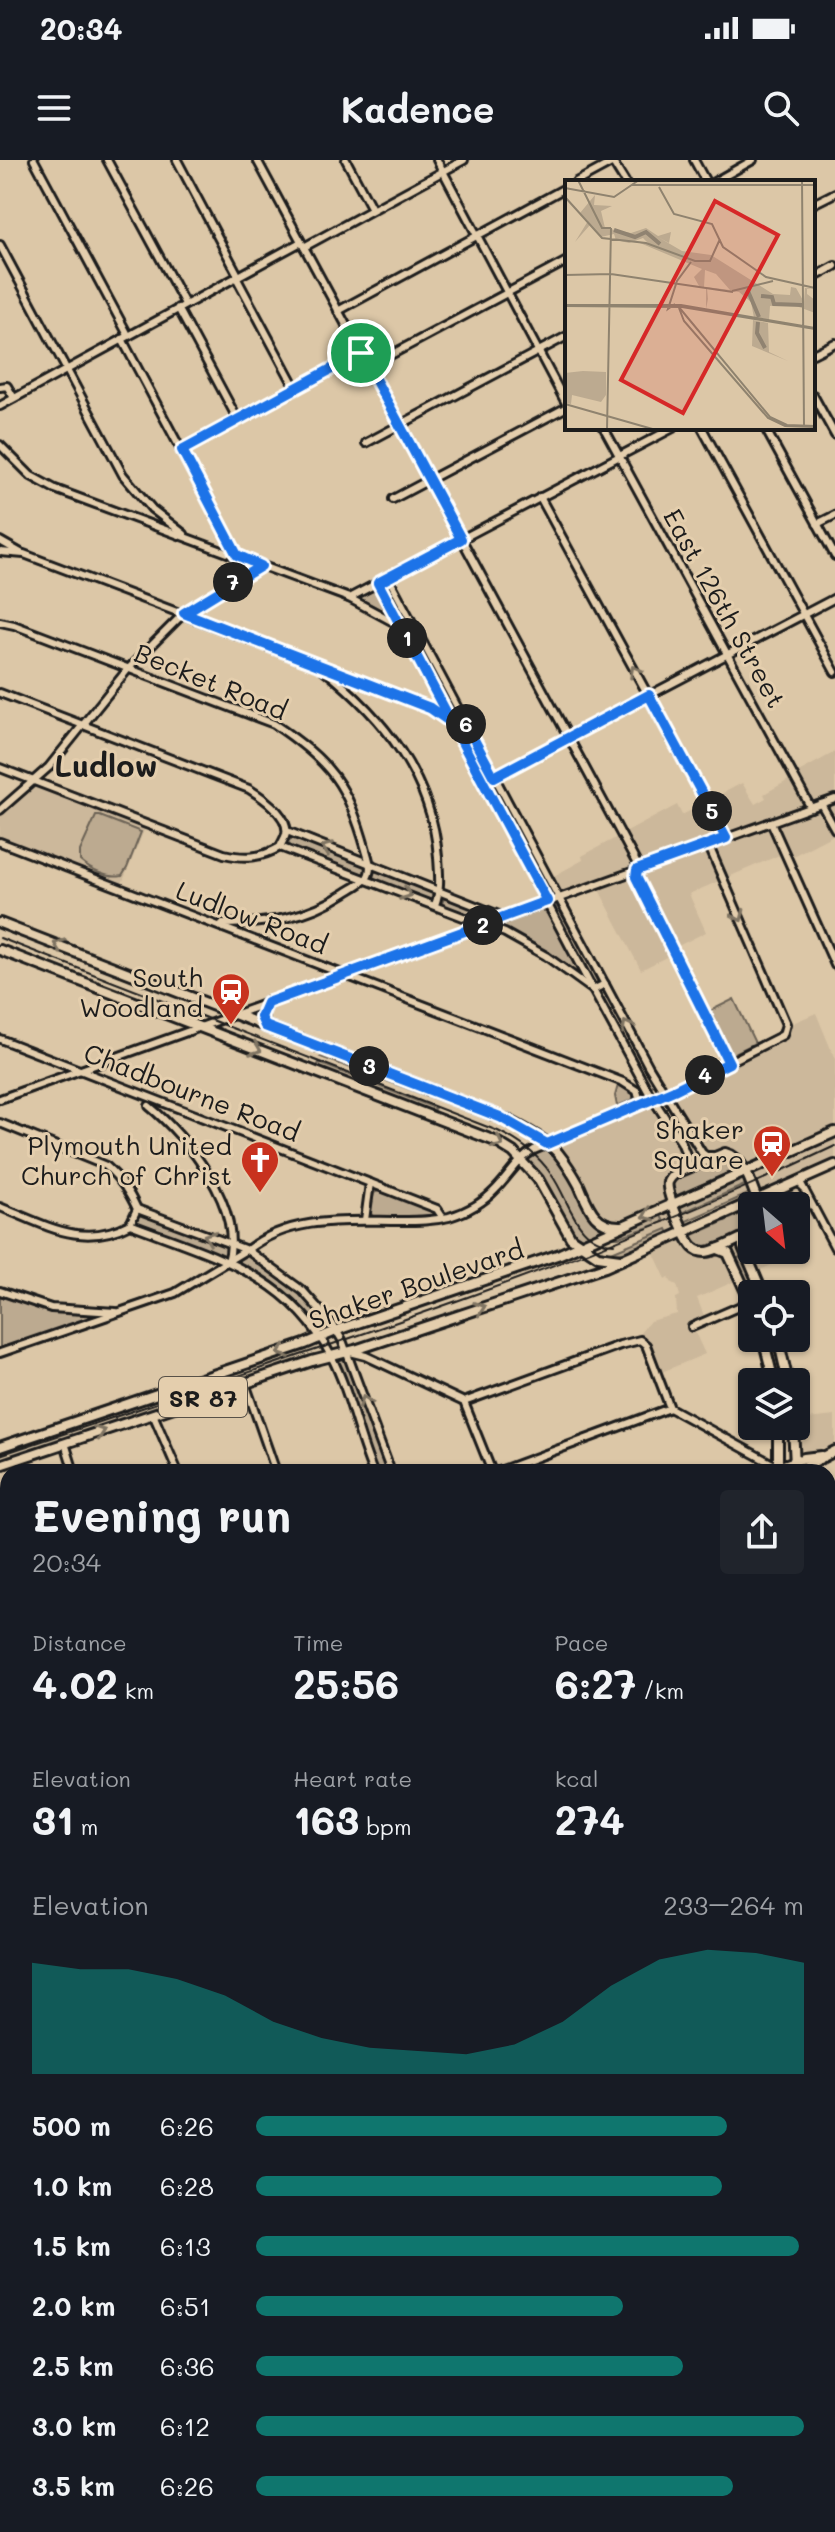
<!DOCTYPE html>
<meta charset="utf-8">
<style>
:root{--surface:#171b24;--page:#20242c;--text:#f1f3f6;--muted:#9ea1a6;--accent:#0f766e}
body{margin:0;font-family:Mali,sans-serif;background:var(--page);color:var(--text);height:100vh;display:flex;flex-direction:column;font-size:30px;white-space:nowrap}
*{box-sizing:border-box;margin:0}
p{font-size:26px;color:var(--muted)}
.icon{flex:none;width:44px;height:44px;fill:none;stroke:currentColor;stroke-width:2;stroke-linecap:round;stroke-linejoin:round}
.map{position:relative;flex:1;overflow:hidden}
.sheet{position:absolute;left:0px;top:1304px;width:836px;height:1068px;display:flex;flex-direction:column;background:var(--surface);border-radius:24px 24px 0 0;box-shadow:0 2px 6px #0004}
.sheet>*{flex:none}
.needle{width:52px;rotate:152deg}
.controls{position:absolute;left:738px;top:1032px;display:grid;gap:16px}
.controls a{display:grid;place-items:center;width:72px;height:72px;border-radius:8px;background:var(--surface);box-shadow:0 2px 6px #0004;font-size:40px}
.pin{position:absolute;display:grid;place-items:center;width:68px;height:68px;color:#fff;margin:-34px;border:4px solid #fff;border-radius:50%;box-shadow:0 2px 8px #0007}
.km{position:absolute;width:40px;height:40px;margin:-20px;border-radius:50%;background:#222;color:#fff;font-size:22px;line-height:40px;text-align:center}
.round{display:grid;place-items:center;flex:none;width:84px;height:84px;border-radius:8px;background:var(--page)}
.summary{display:flex;align-items:center;justify-content:space-between;height:136px;padding:0 32px}
h1{font-size:44px;font-weight:800;line-height:60px}
.figures{display:grid;grid-template-columns:repeat(3,1fr);gap:12px;height:136px;padding:8px 32px}
.figures div{display:grid;align-content:center}
.figures b{font-size:40px;font-weight:800}
.figures small{font-size:22px;font-weight:400}
.figures p{font-size:22px}
.chart{height:224px;padding:16px 32px}
.chart p{display:flex;justify-content:space-between}
.chart svg{width:100%;height:144px;margin-top:8px;fill:var(--accent);opacity:.7}
ul{padding:0 32px;list-style:none;font-size:26px}
li{display:grid;grid-template-columns:128px 96px 1fr;align-items:center;height:60px}
li i{height:20px;border-radius:10px;background:var(--accent)}
.status{display:flex;justify-content:space-between;align-items:center;height:56px;padding:0 40px;background:var(--surface);direction:ltr}
.status svg{height:22px;fill:currentColor}
header{display:flex;justify-content:space-between;align-items:center;height:104px;padding:0 32px;background:var(--surface);font-size:36px;font-weight:800}
.map>svg:first-child{display:block}
</style>
<div class="status"><b>20:34</b><svg viewBox="0 0 49 12"><path d="M0 12V9h3v3zM5 12V6h3v6zM10 12V3h3v9zM15 12V0h3v12zM26 1h20v11H26zM47 4h2v5h-2z"/></svg></div>
<header><svg class="icon" aria-label="menu" viewBox="0 0 24 24"><path d="M4 6h16M4 12h16M4 18h16"/></svg>Kadence<svg class="icon" aria-label="search" viewBox="0 0 24 24"><circle cx="10" cy="10" r="6"/><path d="M15 15l6 6"/></svg></header>
<div class="map">
<svg width="835" height="2372" viewBox="0 0 835 2372">
<rect width="100%" height="100%" fill="#dcc7a7"/>
<filter id="ink" filterUnits="userSpaceOnUse"><feTurbulence type="fractalNoise" baseFrequency=".0125" numOctaves="2"/><feDisplacementMap in="SourceGraphic" scale="16" xChannelSelector="R" yChannelSelector="G"/><feConvolveMatrix kernelMatrix="1 2 1 2 8 2 1 2 1" color-interpolation-filters="sRGB"/></filter>
<g filter="url(#ink)">
<g fill="#ccb89b" fill-rule="evenodd">
<path d="M835,592V674L787,699L784,693L689,734L706,772L672,789L674,793L641,810L596,724L560,737L550,718L583,700L582,696L677,645L682,655L742,623L755,644L766,638L764,634L794,617L793,615Z"/>
<path d="M37,627H43L145,668L121,726L0,679V653L32,628Z"/>
<path d="M816,853L835,899V1005L801,1022L816,1052L809,1056L794,1095L697,1138L706,1161L693,1168L705,1194L657,1214L646,1185L634,1180L650,1161L677,1154L676,1138L680,1136L677,1125L671,1122L669,1117L666,1119L638,1059L625,1065L596,1058L579,1027L547,984L641,943L783,875L786,866ZM752,1046H796V1090H752Z"/>
<path d="M835,1256V1284L811,1292L802,1290L798,1284L797,1260Z"/>
</g>
<g fill="#bcaa90" stroke="#6c6356" stroke-width="2">
<path d="M386,427L390,428L456,552L452,554L450,551L385,430Z"/>
<path d="M378,429L392,454L391,455L360,439L361,436Z"/>
<path d="M494,624L552,732L549,733L491,626Z"/>
<path d="M96,656H100L141,672L127,708L122,716C108,719 90,710 80,701V691Z"/>
<path d="M293,678L365,705L367,711L362,714H358L292,688L287,681Z"/>
<path d="M377,711L434,732L430,742L374,720L372,714Z"/>
<path d="M445,736L486,753L487,757L478,760L441,746Z"/>
<path d="M557,747L579,782L598,823L593,822L554,748Z"/>
<path d="M539,749L547,753L580,813L578,816H575L541,789L502,768L504,762Z"/>
<path d="M599,831H604L606,834L656,924L650,927Z"/>
<path d="M734,839L755,883L729,896L708,852Z"/>
<path d="M329,893L437,936L435,937L436,939L321,897Z"/>
<path d="M319,903L435,948L434,949L427,952L316,908Z"/>
<path d="M618,925L632,931L634,935L632,940L617,946L615,936Z"/>
<path d="M544,989L550,990C572,1015 580,1047 603,1067L601,1070L582,1078L571,1072L548,1028L528,1001L530,997Z"/>
<path d="M726,996L737,1003L739,1008L673,1037L670,1026L674,1018Z"/>
<path d="M742,1018L747,1024L679,1054L680,1045Z"/>
<path d="M380,1030L434,1051V1055L429,1058L373,1056L370,1052L374,1033Z"/>
<path d="M750,1033L752,1039L690,1067L684,1062Z"/>
<path d="M137,1049L246,1090L296,1125L333,1165L319,1171L254,1114L130,1064Z"/>
<path d="M752,1049V1069L708,1088C699,1088 694,1085 691,1076Z"/>
<path d="M660,1053L664,1062L619,1077H606Z"/>
<path d="M667,1069L670,1076L635,1091L609,1093Z"/>
<path d="M743,1096L758,1130L756,1134L751,1133L736,1099Z"/>
<path d="M0,1131L51,1148L119,1153L0,1193Z"/>
<path d="M767,1178H775L785,1222H777Z"/>
<path d="M339,1197H342C363,1229 374,1276 388,1312H376L337,1202Z"/>
<path d="M0,1549L8,1551V1723L0,1721Z"/>
<path d="M828,1605H835V1685L828,1687Z"/>
</g>
<g fill="none" stroke-linecap="round" stroke-linejoin="round">
<path stroke="#625a4f" stroke-width="2" d="M828,1624L835,1623"/>
<g stroke="#1c1c1c" stroke-width="12">
<g id="minor">
<path d="M34,0L128,175"/>
<path d="M107,0L185,144"/>
<path d="M177,0L238,115"/>
<path d="M257,0L637,704L636,717L729,903"/>
<path d="M346,0L372,49"/>
<path d="M437,0L567,245"/>
<path d="M694,0L706,22"/>
<path d="M612,1L625,22"/>
<path d="M576,22L613,2"/>
<path d="M714,22L753,0"/>
<path d="M813,44L835,33"/>
<path d="M0,85L123,315L152,349L184,374"/>
<path d="M304,87L464,0"/>
<path d="M236,117L296,229"/>
<path d="M813,118L835,106"/>
<path d="M178,148L238,260"/>
<path d="M338,151L567,27"/>
<path d="M122,179L237,395"/>
<path d="M813,194L835,183"/>
<path d="M368,207L567,101"/>
<path d="M0,227L7,226L14,238"/>
<path d="M813,235L835,275"/>
<path d="M0,246L301,82"/>
<path d="M604,268L811,648"/>
<path d="M702,268L835,512"/>
<path d="M765,268L835,396"/>
<path d="M366,283L567,176"/>
<path d="M0,285L31,316L55,329L349,438L399,465"/>
<path d="M182,290L361,193"/>
<path d="M540,337L726,678"/>
<path d="M393,339L567,247"/>
<path d="M817,364L835,355"/>
<path d="M0,381L21,393"/>
<path d="M0,392L24,394L430,548L450,561"/>
<path d="M388,417L649,907L702,993L706,996H713"/>
<path d="M378,423L593,830L649,933L681,982L687,997L684,1008"/>
<path d="M349,438L673,268"/>
<path d="M0,462L14,465L274,564C331,602 348,625 366,690C369,700 373,710 366,719C361,724 351,729 345,733C307,758 267,764 222,764"/>
<path d="M323,509C383,557 432,617 438,697C439,714 441,729 435,745"/>
<path d="M0,533L249,629C262,637 290,656 286,674C285,678 282,682 280,687"/>
<path d="M0,608L224,694C245,699 261,698 280,687"/>
<path d="M484,622L835,438"/>
<path d="M821,644L835,669"/>
<path d="M0,650L49,607L128,509L184,453L261,406"/>
<path d="M771,662L835,805"/>
<path d="M287,671L504,757"/>
<path d="M0,682L623,922L637,931L639,938L637,944"/>
<path d="M280,687L505,773L546,796L593,830L605,824"/>
<path d="M0,879L437,1049L443,1058"/>
<path d="M0,939L835,639"/>
<path d="M149,946C188,978 244,1048 228,1102"/>
<path d="M0,963L106,1006C121,1019 129,1032 137,1049L130,1064"/>
<path d="M800,1022L835,1088"/>
<path d="M0,1047C46,1065 82,1089 130,1064"/>
<path d="M137,1049L247,1090L303,1131L333,1165L342,1180L391,1312"/>
<path d="M365,1060L370,1023"/>
<path d="M130,1064C210,1095 289,1113 331,1196C350,1232 357,1274 373,1312"/>
<path d="M247,1090C291,1055 348,1061 400,1061C417,1061 433,1061 449,1057C466,1052 484,1042 496,1029C510,1015 517,1000 534,990L674,930L783,875L786,864L708,684"/>
<path d="M0,1131L51,1148L116,1152"/>
<path d="M692,1167L752,1141"/>
<path d="M350,1192L366,1196L464,1242L492,1312"/>
<path d="M0,1193L175,1133L246,1090"/>
<path d="M245,1223L276,1312"/>
<path d="M464,1242L620,1185L640,1180L646,1185L670,1248L778,1307L796,1312"/>
<path d="M153,1254L178,1312"/>
<path d="M65,1283L74,1312"/>
<path d="M497,1312L670,1248"/>
<path d="M828,1332L835,1337"/>
<path d="M0,1544L8,1545"/>
<path d="M1,1671L8,1692"/>
<path d="M828,1692L835,1690"/>
<path d="M0,1727L8,1728"/>
<path d="M828,1821L835,1822"/>
<path d="M828,1975L835,1972"/>
<path d="M0,1976L8,1966"/>
<path d="M828,1984L835,1998"/>
<path d="M828,2184L835,2201"/>
<path d="M0,2226L8,2222"/>
<path d="M0,2247L8,2261"/>
<path d="M828,2336L835,2332"/>
<path d="M0,2338L8,2333"/>
<path d="M65,2364L69,2372"/>
<path d="M425,2364L429,2372"/>
<path d="M551,2364L556,2372"/>
<path d="M687,2364L691,2372"/>
<path d="M122,2372L137,2364"/>
<path d="M298,2372L313,2364"/>
<path d="M764,2372L778,2364"/>
<path d="M805,2372L806,2364"/>
</g>
</g>
<g stroke="#1c1c1c" stroke-width="14">
<g id="major">
<path d="M0,763L510,961C526,970 545,979 558,993C566,1003 573,1014 579,1025C588,1045 594,1067 621,1066"/>
<path d="M0,790L495,981L513,992L538,1019L571,1078L598,1096L620,1099"/>
<path d="M264,865L262,854L267,843"/>
<path d="M752,1073C741,1078 716,1092 705,1092C701,1092 696,1090 693,1087C686,1080 665,1031 668,1022C670,1017 672,1016 676,1013L725,993C745,998 751,1025 758,1042"/>
<path d="M747,1076L743,1080V1087L763,1134"/>
<path d="M718,1089L728,1093L752,1145"/>
<path d="M763,1178L774,1222"/>
<path d="M778,1178L788,1222"/>
<path d="M778,1266V1311"/>
<path d="M793,1266L795,1305"/>
<path d="M0,1287L305,1184L343,1168L560,1094L835,972"/>
<path d="M0,1305L312,1201L355,1190L605,1107L835,1005"/>
<path d="M763,1312L804,1298L821,1296"/>
<path d="M794,1312L835,1291"/>
<path d="M828,1593L835,1592"/>
<path d="M828,1603L835,1602"/>
<path d="M0,1673L8,1658"/>
<path d="M0,1880L8,1881"/>
<path d="M0,1892L8,1893"/>
<path d="M828,2109H835"/>
<path d="M828,2120L835,2119"/>
</g>
</g>
<use href="#minor" stroke="#e4cead" stroke-width="6"/>
<use href="#major" stroke="#e4cead" stroke-width="8"/>
<g stroke="#1c1c1c" stroke-width="2">
<path d="M0,778L498,971C519,981 538,995 551,1014C570,1040 575,1083 614,1084"/>
<path d="M0,1295C281,1201 567,1114 835,986"/>
</g>
</g>
<defs><path id="oneway-chevron" d="M-2-3.5L2.5 0L-2 3.5" fill="none" stroke-width="1.6" stroke-linecap="round" stroke-linejoin="round" transform="scale(2)"/></defs>
<g stroke="#807564">
<use href="#oneway-chevron" transform="translate(635 511) rotate(-119)"/>
<use href="#oneway-chevron" transform="translate(327 688) rotate(-159)"/>
<use href="#oneway-chevron" transform="translate(406 734) rotate(21)"/>
<use href="#oneway-chevron" transform="translate(739 756) rotate(66)"/>
<use href="#oneway-chevron" transform="translate(59 785) rotate(-159)"/>
<use href="#oneway-chevron" transform="translate(627 866) rotate(-118)"/>
<use href="#oneway-chevron" transform="translate(256 889) rotate(21)"/>
<use href="#oneway-chevron" transform="translate(498 983) rotate(27)"/>
<use href="#oneway-chevron" transform="translate(648 1055) rotate(157)"/>
<use href="#oneway-chevron" transform="translate(209 1077) rotate(-159)"/>
<use href="#oneway-chevron" transform="translate(480 1148) rotate(-19)"/>
<use href="#oneway-chevron" transform="translate(283 1192) rotate(161)"/>
<use href="#oneway-chevron" transform="translate(365 1241) rotate(-110)"/>
<use href="#oneway-chevron" transform="translate(100 1272) rotate(-19)"/>
</g>
</g>
<g fill="none" stroke-linecap="round" stroke-linejoin="round" filter="url(#ink)">
<g stroke="#fff" stroke-width="16">
<path id="route" d="M361,193L461,379L378,423C434,529 490,636 547,741L267,843L261,857L265,866L500,957L547,984L674,930L729,903L636,717L637,710L726,678L649,535L494,617L463,559L453,564L430,548L184,453L261,406L237,395L182,290L361,193"/>
</g>
<use href="#route" stroke="#1a73e8" stroke-width="10"/>
</g>
<defs>
<g id="station-pin" transform="scale(2)"><path d="M0 17L-7.5 6A9.5 9.5 0 1 1 7.5 6Z" fill="#c8321e" stroke="#e4cead"/><path d="M-3-6H3Q5-6 5-4V2Q5 4 3 4L4.5 6H3L1.5 4h-3L-3 6H-4.5L-3 4Q-5 4-5 2V-4Q-5-6-3-6ZM-3.5-4v3h7v-3ZM-3.5 1v1.5H-2V1ZM2 1v1.5H3.5V1Z" fill="#fff"/></g>
<g id="church-pin" transform="scale(2)"><path d="M0 17L-7.5 6A9.5 9.5 0 1 1 7.5 6Z" fill="#c8321e" stroke="#e4cead"/><path d="M-1.2-6h2.4v3.5h3.3v2.4h-3.3V6h-2.4V-.1h-3.3v-2.4h3.3Z" fill="#fff"/></g>
</defs>
<g fill-rule="evenodd">
<use href="#station-pin" x="231" y="832"/>
<use href="#station-pin" x="772" y="984"/>
<use href="#church-pin" x="260" y="1000"/>
</g>
<g text-anchor="middle" dominant-baseline="central" stroke-width="6" stroke-linejoin="round" paint-order="stroke">
<rect fill="#e4cead" stroke="#585148" stroke-width="2" x="159" y="1217" width="88" height="40" rx="6"/>
<g font-size="24" font-weight="bold" fill="#1c1c1c">
<text x="203" y="1237">SR 87</text>
</g>
<g font-size="26" fill="#1c1c1c" stroke="#e4cead">
<text transform="translate(725 448) rotate(61)">East 126th Street</text>
<text transform="translate(211 521) rotate(22)">Becket Road</text>
<text transform="translate(252 757) rotate(21)">Ludlow Road</text>
<text transform="translate(192 932) rotate(21)">Chadbourne Road</text>
<text transform="translate(416 1124) rotate(-19)">Shaker Boulevard</text>
</g>
<g font-size="26" fill="#1c1c1c" stroke="#e4cead" text-anchor="end">
<text x="203" y="817">South<tspan x="203" dy="30">Woodland</tspan></text>
<text x="744" y="969">Shaker<tspan x="744" dy="30">Square</tspan></text>
<text x="232" y="985">Plymouth United<tspan x="232" dy="30">Church of Christ</tspan></text>
</g>
<g font-size="30" font-weight="bold" fill="#1c1c1c" stroke="#e4cead">
<text x="106" y="605">Ludlow</text>
</g>
</g>
<g transform="translate(565 20)">
<rect width="250" height="250" fill="#dcc7a7"/>
<path d="M30,15L29,25L47,26L36,31L40,48L66,53L81,48L93,56L106,52L104,63L93,57L117,71L146,75L208,114L225,115L226,107L231,108L239,122L240,108L249,109H242V114L250,120V133L226,124L205,126L204,140L189,138L186,122L174,112L142,108L143,119L141,129V107L165,110L151,94L140,90L139,107L113,104L134,106L129,97L137,89L75,63H83L78,58L64,63L51,60L49,54L36,57L25,45L10,62L23,41L15,33ZM188,140L203,143L204,172L223,181L187,166ZM18,191L41,192V215L36,222L7,215L6,224L0,223V193Z" fill="#bcaa90"/>
<path fill="none" stroke="#908371" stroke-width="4" d="M49,50L70,57L81,52L95,64M183,111L194,137M196,116L207,117L209,124L237,125M193,142L192,153L200,168"/>
<path fill="none" stroke="#8f836f" stroke-width="2" d="M13,0L37,48H46M237,0L239,245M68,5H250M94,7L109,34L147,44L158,67L201,97L250,108M0,8L49,17L74,0M0,17L37,58L81,63L130,81H145L155,59M0,95L46,94L168,112M167,111L208,101M110,124L103,129L112,101L126,82M0,125H116L250,148M0,126L117,127L250,149M113,126L205,237L222,245L250,246M114,128L119,141L203,238L220,246L250,247M0,224L91,250M42,250L46,48"/>
<path fill="#d62828" fill-opacity="0.15" stroke="#d62828" stroke-width="4" d="M150,21L213,55L118,233L56,200Z"/>
<rect width="250" height="250" fill="none" stroke="#1c1c1c" stroke-width="4"/>
</g>
</svg>
<div class="controls">
<a><svg class="needle" viewBox="-14 -14 28 28"><path d="M0-13l5 13h-10z" fill="#e53935"/><path d="M0 13l5-13h-10z" fill="#9ea1a6"/></svg></a>
<a><svg class="icon" aria-label="locate" viewBox="0 0 24 24"><circle cx="12" cy="12" r="6"/><path d="M12 2v4M12 18v4M2 12h4M18 12h4"/></svg></a>
<a><svg class="icon" aria-label="layers" viewBox="0 0 24 24"><path d="M12 4l9 5-9 5-9-5zM3 14l9 5 9-5"/></svg></a>
</div>
<div class="pin" style="left:361px;top:193px;background:#1e9e55"><svg class="icon" aria-label="arrive" viewBox="0 0 24 24"><path d="M6 21V4h12l-3 4 3 4H6"/></svg></div>
<b class="km" style="left:407px;top:478px">1</b>
<b class="km" style="left:483px;top:765px">2</b>
<b class="km" style="left:369px;top:906px">3</b>
<b class="km" style="left:705px;top:915px">4</b>
<b class="km" style="left:712px;top:651px">5</b>
<b class="km" style="left:466px;top:564px">6</b>
<b class="km" style="left:233px;top:422px">7</b>
<section class="sheet">
<div class="summary"><div><h1>Evening run</h1><p>20:34</p></div><a class="round"><svg class="icon" aria-label="share" viewBox="0 0 24 24"><path d="M12 15V3M7 8l5-5 5 5M5 13v7h14v-7"/></svg></a></div>
<div class="figures">
<div><p>Distance</p><b>4.02<small> km</small></b></div>
<div><p>Time</p><b>25:56</b></div>
<div><p>Pace</p><b>6:27<small> /km</small></b></div>
</div>
<div class="figures">
<div><p>Elevation</p><b>31<small> m</small></b></div>
<div><p>Heart rate</p><b>163<small> bpm</small></b></div>
<div><p>kcal</p><b>274</b></div>
</div>
<div class="chart"><p><span>Elevation</span>233–264 m</p>
<svg viewBox="0 0 160 44" preserveAspectRatio="none"><path d="M0 44V10L10 12L20 12L30 15L40 20L50 28L60 33L70 36L80 37L90 38L100 35L110 28L120 17L130 9L140 6L150 7L160 10V44z"/></svg>
</div>
<ul>
<li><b>500 m</b>6:26<i style="width:86%"></i></li>
<li><b>1.0 km</b>6:28<i style="width:85%"></i></li>
<li><b>1.5 km</b>6:13<i style="width:99%"></i></li>
<li><b>2.0 km</b>6:51<i style="width:67%"></i></li>
<li><b>2.5 km</b>6:36<i style="width:78%"></i></li>
<li><b>3.0 km</b>6:12<i style="width:100%"></i></li>
<li><b>3.5 km</b>6:26<i style="width:87%"></i></li>
</ul>
</section>
</div>
